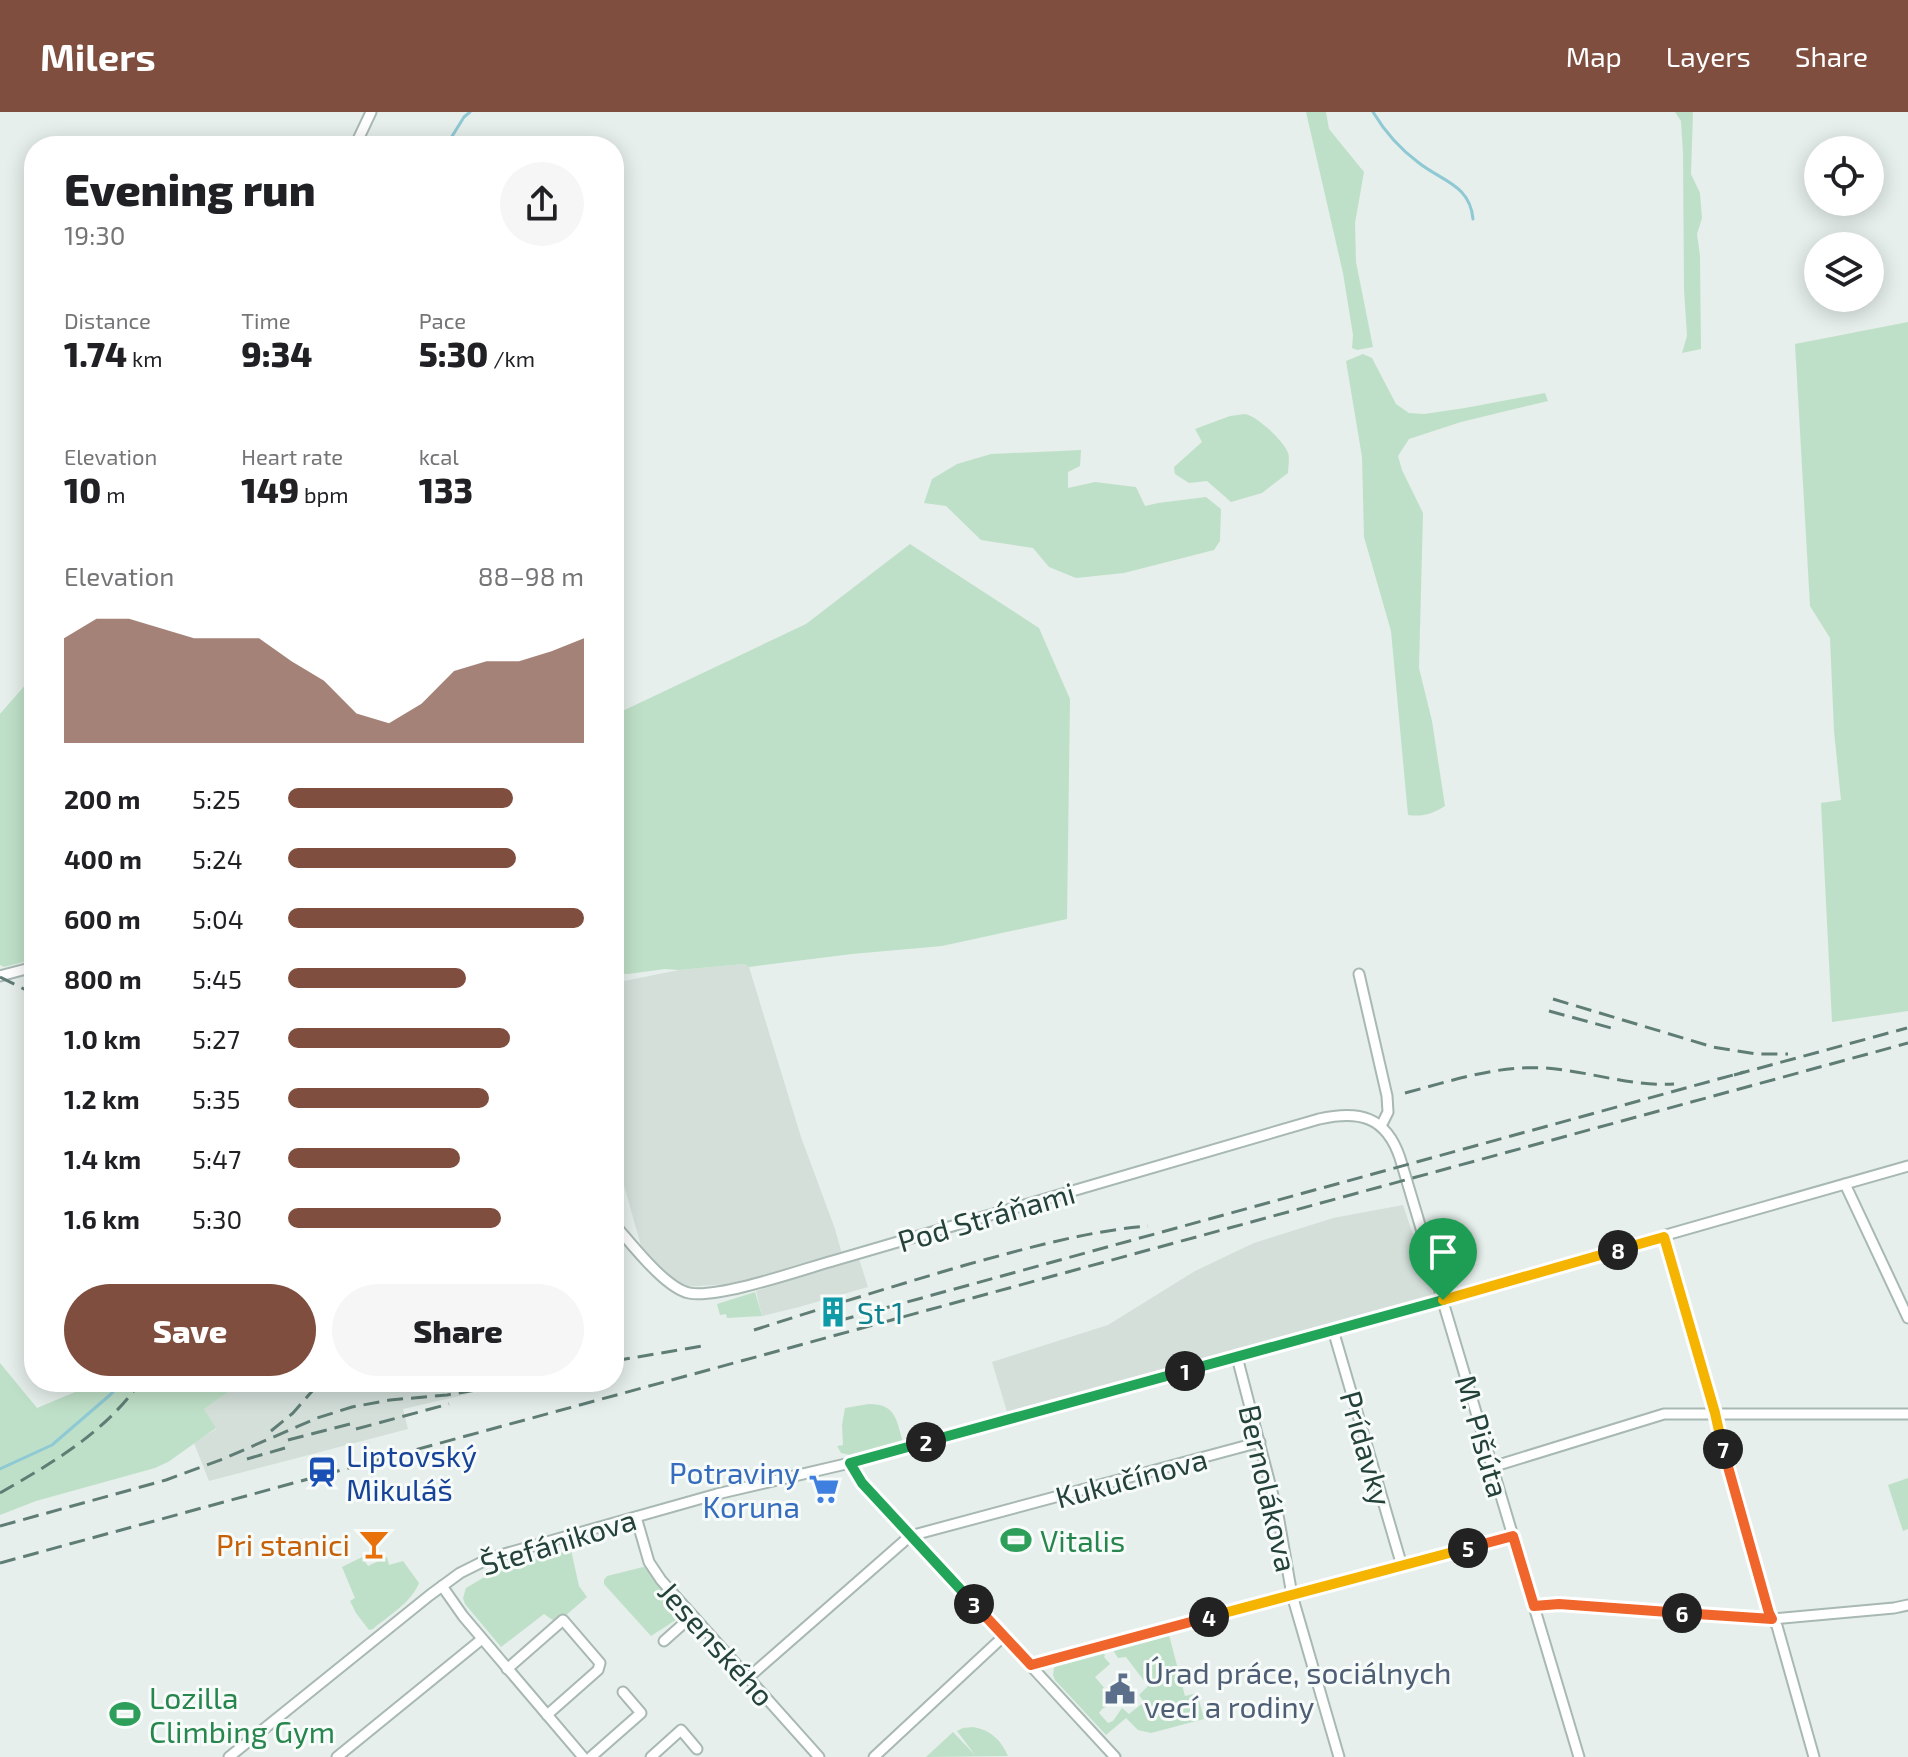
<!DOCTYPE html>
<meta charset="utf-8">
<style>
:root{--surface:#fff;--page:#f6f6f6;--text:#202124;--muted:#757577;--accent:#7f4e3f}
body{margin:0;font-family:"Exo 2",sans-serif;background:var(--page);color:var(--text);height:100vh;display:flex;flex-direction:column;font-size:30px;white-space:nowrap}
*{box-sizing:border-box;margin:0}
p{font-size:26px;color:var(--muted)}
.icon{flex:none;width:44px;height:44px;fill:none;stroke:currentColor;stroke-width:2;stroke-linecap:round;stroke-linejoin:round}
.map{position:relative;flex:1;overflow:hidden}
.panel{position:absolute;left:24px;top:24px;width:600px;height:1256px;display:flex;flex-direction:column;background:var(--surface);border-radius:32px;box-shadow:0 4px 20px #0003}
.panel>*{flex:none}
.fabs{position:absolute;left:1804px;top:24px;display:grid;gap:16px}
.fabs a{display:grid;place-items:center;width:80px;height:80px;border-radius:50%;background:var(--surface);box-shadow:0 4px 20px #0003;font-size:40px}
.pin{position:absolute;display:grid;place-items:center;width:68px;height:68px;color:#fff;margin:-82px -34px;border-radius:50% 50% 50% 0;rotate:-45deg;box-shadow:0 0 8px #0007}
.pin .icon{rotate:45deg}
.km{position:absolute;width:40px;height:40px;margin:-20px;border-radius:50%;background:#222;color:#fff;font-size:22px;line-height:40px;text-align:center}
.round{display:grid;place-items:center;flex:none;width:84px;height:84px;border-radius:42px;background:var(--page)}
.overview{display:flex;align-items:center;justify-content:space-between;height:136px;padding:0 40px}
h1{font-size:44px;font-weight:800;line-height:60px}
.figures{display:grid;grid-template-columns:repeat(3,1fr);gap:12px;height:136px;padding:8px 40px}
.figures div{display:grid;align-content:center}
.figures b{font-size:34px;font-weight:800}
.figures small{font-size:22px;font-weight:400}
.figures p{font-size:22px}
.chart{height:224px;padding:16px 40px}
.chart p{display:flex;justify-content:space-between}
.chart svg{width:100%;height:144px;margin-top:8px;fill:var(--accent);opacity:.7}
.action{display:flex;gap:16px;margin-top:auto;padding:16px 40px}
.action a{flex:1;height:92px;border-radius:48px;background:var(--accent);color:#fff;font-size:32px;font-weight:800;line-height:92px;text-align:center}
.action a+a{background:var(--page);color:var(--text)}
ul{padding:0 40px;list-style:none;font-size:26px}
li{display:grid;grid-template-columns:128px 96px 1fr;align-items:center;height:60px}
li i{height:20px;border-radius:10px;background:var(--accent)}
header{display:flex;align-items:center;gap:48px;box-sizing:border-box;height:112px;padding:0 40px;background:var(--accent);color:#fff}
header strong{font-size:38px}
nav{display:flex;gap:44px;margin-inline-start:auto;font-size:28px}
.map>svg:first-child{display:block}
</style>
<header>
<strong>Milers</strong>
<nav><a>Map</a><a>Layers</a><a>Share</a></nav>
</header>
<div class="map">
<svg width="1908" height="1645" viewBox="0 0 1908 1645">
<rect width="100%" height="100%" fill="#e6efeb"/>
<g fill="#d4dfda">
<path d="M744,852L749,855L801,1025L835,1117L842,1142L728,1172L686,1175L669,1164L655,1151L641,1134L614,1038V871L679,858Z"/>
<path d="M1403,1093L1435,1187L1239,1242L1008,1303L992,1250L1108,1213L1195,1159L1254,1131L1333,1106Z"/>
<path d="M859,1147L868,1175L799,1195L762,1204L756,1179Z"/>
<path d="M233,1270H465L468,1282L403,1297L408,1317L209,1369L194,1331L216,1317L204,1297L234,1276Z"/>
</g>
<g fill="#bfe0c8">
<path d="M1306,0H1326L1329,17L1364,60L1355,111L1356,150L1373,235L1357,238L1352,236L1353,223L1343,161Z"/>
<path d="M1675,0H1693L1691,62L1700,81L1702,106L1697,122L1700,144L1701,237L1682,241L1687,224L1684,177L1683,41L1681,9Z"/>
<path d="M1908,210V899L1832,910L1821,691L1841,688L1834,619L1830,526L1810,494L1795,232Z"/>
<path d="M1363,242L1372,246L1396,292L1409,301L1424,302L1465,296L1545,281L1548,289L1461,310L1409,327L1398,344L1402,358L1423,401L1419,556L1432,609L1445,694C1432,702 1423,705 1408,703L1391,519L1364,425L1362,345L1346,249Z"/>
<path d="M1245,302C1257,304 1284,329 1288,341C1290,346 1288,356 1288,361L1262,381L1231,390L1207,369L1189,371L1175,362L1174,355L1202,330L1195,317L1230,304Z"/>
<path d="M1081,338L1080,354L1068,360V376L1095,370L1136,375L1145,394L1158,391L1206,385L1221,397L1220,429L1214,438L1124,461L1076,466L1049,455L1033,436L981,428L946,394L924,391L932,367L957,352L991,342Z"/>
<path d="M910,432L1039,516L1070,587L1067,807L942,834L852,842L749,855L744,852L679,858L665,857L628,862L614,861V603L806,512Z"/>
<path d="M34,563V608L25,639L34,677V847L4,855L0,853V602Z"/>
<path d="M755,1180L762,1204L727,1206L726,1202L720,1203L717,1192Z"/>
<path d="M0,1251L37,1296L99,1270H233L234,1276L204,1297L216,1316L168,1350L155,1356L36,1389L0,1403Z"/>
<path d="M869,1292C896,1292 896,1307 903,1330L850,1343L841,1341L837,1334L843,1333L842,1313L845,1296Z"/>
<path d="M1908,1366V1417L1903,1419L1888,1373Z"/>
<path d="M571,1438L579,1474L587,1485L557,1511L544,1502L501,1535L465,1492L463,1486L466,1476L498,1457Z"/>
<path d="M362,1445L368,1454L387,1445L389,1453L403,1449L419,1471C411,1491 388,1504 373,1517L369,1518L356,1501L350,1489L355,1486L342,1455Z"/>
<path d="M643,1455L648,1456L684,1501L682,1504L651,1524L604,1472V1468L607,1464Z"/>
<path d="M1169,1523L1185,1584L1197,1581L1204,1607L1151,1621L1138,1618L1126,1606L1106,1623L1055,1568L1053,1563L1054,1556L1059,1552L1102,1540L1105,1543L1104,1545L1110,1552L1095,1565L1117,1591L1115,1593L1112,1591L1102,1597L1099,1601L1108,1611L1113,1609L1122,1596L1129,1602L1144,1590L1139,1583L1148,1574L1126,1545L1118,1546L1113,1538Z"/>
<path d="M973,1615C991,1618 1001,1628 1008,1644L926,1645L953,1620L975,1643L957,1619L963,1616Z"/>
</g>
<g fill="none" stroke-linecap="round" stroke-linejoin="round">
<g stroke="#8ec9d4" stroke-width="3">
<path d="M1373,0C1385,20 1400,37 1419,51C1442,69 1470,73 1473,107"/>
<path d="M446,34L464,5L470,0"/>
<path d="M0,1357L52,1333L110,1283L122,1270"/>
</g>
<g stroke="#a8b8b2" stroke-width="13">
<g id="minor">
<path d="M355,34L371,0"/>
<path d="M1359,862L1387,984L1388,1000L1381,1014"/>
<path d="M0,864L34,855"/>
<path d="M1845,1072L1908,1206"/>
<path d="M614,1112C631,1131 665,1176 689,1181C719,1187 803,1157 836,1148C997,1102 1158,1053 1319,1007C1359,998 1386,1004 1400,1046L1579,1645"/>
<path d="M1664,1125L1715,1301L1769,1501L1777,1514L1814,1645"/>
<path d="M1333,1218L1402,1454"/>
<path d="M1237,1245L1278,1403L1292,1483L1339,1645"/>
<path d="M850,1351L862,1371L1115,1645"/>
<path d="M1492,1355L1664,1302H1908"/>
<path d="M636,1405L649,1450L661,1468L819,1645"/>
<path d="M442,1474L463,1504L583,1645"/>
<path d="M1534,1494L1559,1492L1772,1507L1894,1496L1908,1493"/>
<path d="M664,1529L692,1504"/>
<path d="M1031,1553L1513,1424"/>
<path d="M507,1557L563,1508L600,1551L598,1558L547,1603"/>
<path d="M749,1565L910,1424L1260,1330"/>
<path d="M229,1645L430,1483L460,1461L490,1446L717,1382L850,1351L1333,1218L1908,1054"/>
<path d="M337,1645L482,1527"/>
<path d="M591,1645L641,1601L623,1580"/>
<path d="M651,1645L681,1618L697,1637"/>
<path d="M874,1645L1004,1524"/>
</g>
</g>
<use href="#minor" stroke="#fff" stroke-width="9"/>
<g stroke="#5f7d75" stroke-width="3" stroke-dasharray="16 8" stroke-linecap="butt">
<path d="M0,865L34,882"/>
<path d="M1553,887L1713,935L1757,942H1788"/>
<path d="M1549,899L1615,917"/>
<path d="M1734,963L1907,916"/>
<path d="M1405,981C1451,969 1497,953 1545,956C1589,959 1631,975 1674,972"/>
<path d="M838,1209L1744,960"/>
<path d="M754,1218C826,1195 897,1173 969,1152C1028,1136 1087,1119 1148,1114"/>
<path d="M614,1249L708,1233"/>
<path d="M356,1317L449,1292"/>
<path d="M271,1319L293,1301L314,1277"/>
<path d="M288,1328L350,1312"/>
<path d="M247,1347L285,1336"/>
<path d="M0,1381C52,1351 105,1321 140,1270"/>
<path d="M0,1414L166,1368L223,1347L317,1306L352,1295L390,1288L447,1283L524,1270"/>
<path d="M0,1451L1908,931"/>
</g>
</g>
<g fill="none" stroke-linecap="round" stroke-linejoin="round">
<g stroke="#fff" stroke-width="16">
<path id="split-1" d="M1185,1259L1443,1188"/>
</g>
<g stroke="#fff" stroke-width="16">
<path id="split-2" d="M926,1330L1185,1259"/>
</g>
<g stroke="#fff" stroke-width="16">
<path id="split-3" d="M926,1330L850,1351L862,1371L974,1492"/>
</g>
<g stroke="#fff" stroke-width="16">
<path id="split-4" d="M974,1492L1031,1553L1209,1505"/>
</g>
<g stroke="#fff" stroke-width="16">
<path id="split-5" d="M1209,1505L1468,1436"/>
</g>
<g stroke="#fff" stroke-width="16">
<path id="split-6" d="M1468,1436L1513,1424L1534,1494L1559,1492L1682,1501"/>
</g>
<g stroke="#fff" stroke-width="16">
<path id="split-7" d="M1682,1501L1772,1507L1769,1501L1723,1337"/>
</g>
<g stroke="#fff" stroke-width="16">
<path id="split-8" d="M1618,1138L1664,1125L1715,1301L1723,1337"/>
</g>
<g stroke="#fff" stroke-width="16">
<path id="split-9" d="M1443,1188L1618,1138"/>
</g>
<use href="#split-1" stroke="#22a559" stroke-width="10"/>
<use href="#split-2" stroke="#22a559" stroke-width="10"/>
<use href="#split-3" stroke="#22a559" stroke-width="10"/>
<use href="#split-4" stroke="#f0652b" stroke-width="10"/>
<use href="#split-5" stroke="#f5b400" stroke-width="10"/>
<use href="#split-6" stroke="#f0652b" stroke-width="10"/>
<use href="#split-7" stroke="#f0652b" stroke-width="10"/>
<use href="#split-8" stroke="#f5b400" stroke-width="10"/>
<use href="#split-9" stroke="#f5b400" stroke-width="10"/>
</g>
<defs>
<g id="building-bare" transform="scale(2.4)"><path d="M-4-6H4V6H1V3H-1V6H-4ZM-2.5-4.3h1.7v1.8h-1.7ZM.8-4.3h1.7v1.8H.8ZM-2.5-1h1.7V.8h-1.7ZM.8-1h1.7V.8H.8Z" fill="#0f9aa8" stroke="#f7fbf9" stroke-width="2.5" paint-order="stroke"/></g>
<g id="station-bare" transform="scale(2.4)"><path d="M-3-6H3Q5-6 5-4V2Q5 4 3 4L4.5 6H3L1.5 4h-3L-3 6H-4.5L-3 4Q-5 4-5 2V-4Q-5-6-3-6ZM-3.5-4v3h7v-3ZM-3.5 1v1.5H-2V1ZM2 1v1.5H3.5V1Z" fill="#1a4fb4" stroke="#f7fbf9" stroke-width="2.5" paint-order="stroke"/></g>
<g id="supermarket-bare" transform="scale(2.4)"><path d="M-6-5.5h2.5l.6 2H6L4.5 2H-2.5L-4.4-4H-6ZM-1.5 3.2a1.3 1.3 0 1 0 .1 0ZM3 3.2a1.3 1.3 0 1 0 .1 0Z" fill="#3f7fe0" stroke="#f7fbf9" stroke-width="2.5" paint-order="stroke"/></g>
<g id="stadium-bare" transform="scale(2.4)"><path d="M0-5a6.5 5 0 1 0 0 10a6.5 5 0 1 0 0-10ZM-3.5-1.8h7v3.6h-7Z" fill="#2e9e5b" stroke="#f7fbf9" stroke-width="2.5" paint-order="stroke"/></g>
<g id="bar-bare" transform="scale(2.4)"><path d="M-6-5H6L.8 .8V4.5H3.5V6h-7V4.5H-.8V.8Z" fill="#e8710a" stroke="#f7fbf9" stroke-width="2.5" paint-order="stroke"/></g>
<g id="civic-bare" transform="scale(2.4)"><path d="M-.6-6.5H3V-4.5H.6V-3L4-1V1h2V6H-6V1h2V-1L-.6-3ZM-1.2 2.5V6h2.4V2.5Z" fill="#5c6f8a" stroke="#f7fbf9" stroke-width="2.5" paint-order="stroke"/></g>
</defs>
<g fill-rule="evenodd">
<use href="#building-bare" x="833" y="1200"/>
<use href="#station-bare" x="322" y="1360"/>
<use href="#supermarket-bare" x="824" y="1377"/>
<use href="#stadium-bare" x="1016" y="1428"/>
<use href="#bar-bare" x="374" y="1432"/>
<use href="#civic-bare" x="1120" y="1577"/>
<use href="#stadium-bare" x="125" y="1602"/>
</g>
<g text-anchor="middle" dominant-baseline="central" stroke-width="6" stroke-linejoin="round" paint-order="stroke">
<g font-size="30" fill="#24423a" stroke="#f7fbf9">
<text transform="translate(986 1104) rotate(-16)">Pod Stráňami</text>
<text transform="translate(1483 1324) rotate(74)">M. Pišúta</text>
<text transform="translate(1367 1336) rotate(74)">Prídavky</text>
<text transform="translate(1131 1365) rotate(-15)">Kukučínova</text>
<text transform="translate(1269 1376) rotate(77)">Bernolákova</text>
<text transform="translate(558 1429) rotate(-17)">Štefánikova</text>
<text transform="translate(717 1531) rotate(48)">Jesenského</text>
</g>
<g font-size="30" fill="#0d838f" stroke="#f7fbf9" text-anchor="start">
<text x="857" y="1200">St 1</text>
</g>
<g font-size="30" fill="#164399" stroke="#f7fbf9" text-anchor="start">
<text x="346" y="1343">Liptovský<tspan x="346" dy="34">Mikuláš</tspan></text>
</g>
<g font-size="30" fill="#366cbe" stroke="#f7fbf9" text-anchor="end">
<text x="800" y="1360">Potraviny<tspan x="800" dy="34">Koruna</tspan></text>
</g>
<g font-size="30" fill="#27864d" stroke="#f7fbf9" text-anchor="start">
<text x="1040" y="1428">Vitalis</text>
<text x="149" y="1585">Lozilla<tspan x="149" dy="34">Climbing Gym</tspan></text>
</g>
<g font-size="30" fill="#c56008" stroke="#f7fbf9" text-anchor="end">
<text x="350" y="1432">Pri stanici</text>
</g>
<g font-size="30" fill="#4e5e75" stroke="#f7fbf9" text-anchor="start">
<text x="1144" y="1560">Úrad práce, sociálnych<tspan x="1144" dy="34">vecí a rodiny</tspan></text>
</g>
</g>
</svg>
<div class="fabs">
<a><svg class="icon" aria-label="locate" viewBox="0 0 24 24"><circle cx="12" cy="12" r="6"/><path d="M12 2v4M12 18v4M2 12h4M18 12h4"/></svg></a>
<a><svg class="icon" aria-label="layers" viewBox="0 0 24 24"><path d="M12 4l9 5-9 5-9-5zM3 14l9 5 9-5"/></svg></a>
</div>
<div class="pin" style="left:1443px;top:1188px;background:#1e9e55"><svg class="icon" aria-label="arrive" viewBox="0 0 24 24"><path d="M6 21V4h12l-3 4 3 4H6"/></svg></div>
<b class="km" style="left:1185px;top:1259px">1</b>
<b class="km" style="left:926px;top:1330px">2</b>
<b class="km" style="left:974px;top:1492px">3</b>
<b class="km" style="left:1209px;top:1505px">4</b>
<b class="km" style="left:1468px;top:1436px">5</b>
<b class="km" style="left:1682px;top:1501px">6</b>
<b class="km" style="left:1723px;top:1337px">7</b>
<b class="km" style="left:1618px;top:1138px">8</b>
<section class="panel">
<div class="overview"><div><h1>Evening run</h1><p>19:30</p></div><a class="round"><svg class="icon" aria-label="share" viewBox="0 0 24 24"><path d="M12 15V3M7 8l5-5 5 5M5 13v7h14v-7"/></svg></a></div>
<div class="figures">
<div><p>Distance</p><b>1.74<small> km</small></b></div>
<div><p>Time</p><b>9:34</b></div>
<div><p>Pace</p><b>5:30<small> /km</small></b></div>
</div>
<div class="figures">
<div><p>Elevation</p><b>10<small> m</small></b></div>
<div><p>Heart rate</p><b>149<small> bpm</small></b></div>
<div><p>kcal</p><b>133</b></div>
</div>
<div class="chart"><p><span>Elevation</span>88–98 m</p>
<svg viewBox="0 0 160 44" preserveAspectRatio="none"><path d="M0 44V12L10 6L20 6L30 9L40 12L50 12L60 12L70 19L80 25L90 35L100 38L110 32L120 22L130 19L140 19L150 16L160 12V44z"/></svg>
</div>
<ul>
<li><b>200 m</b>5:25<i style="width:76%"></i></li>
<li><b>400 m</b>5:24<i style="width:77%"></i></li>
<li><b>600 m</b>5:04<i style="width:100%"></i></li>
<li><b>800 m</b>5:45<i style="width:60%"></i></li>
<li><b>1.0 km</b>5:27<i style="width:75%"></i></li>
<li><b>1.2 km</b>5:35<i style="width:68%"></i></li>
<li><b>1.4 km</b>5:47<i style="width:58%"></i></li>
<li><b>1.6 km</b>5:30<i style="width:72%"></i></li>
</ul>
<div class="action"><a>Save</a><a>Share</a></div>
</section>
</div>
